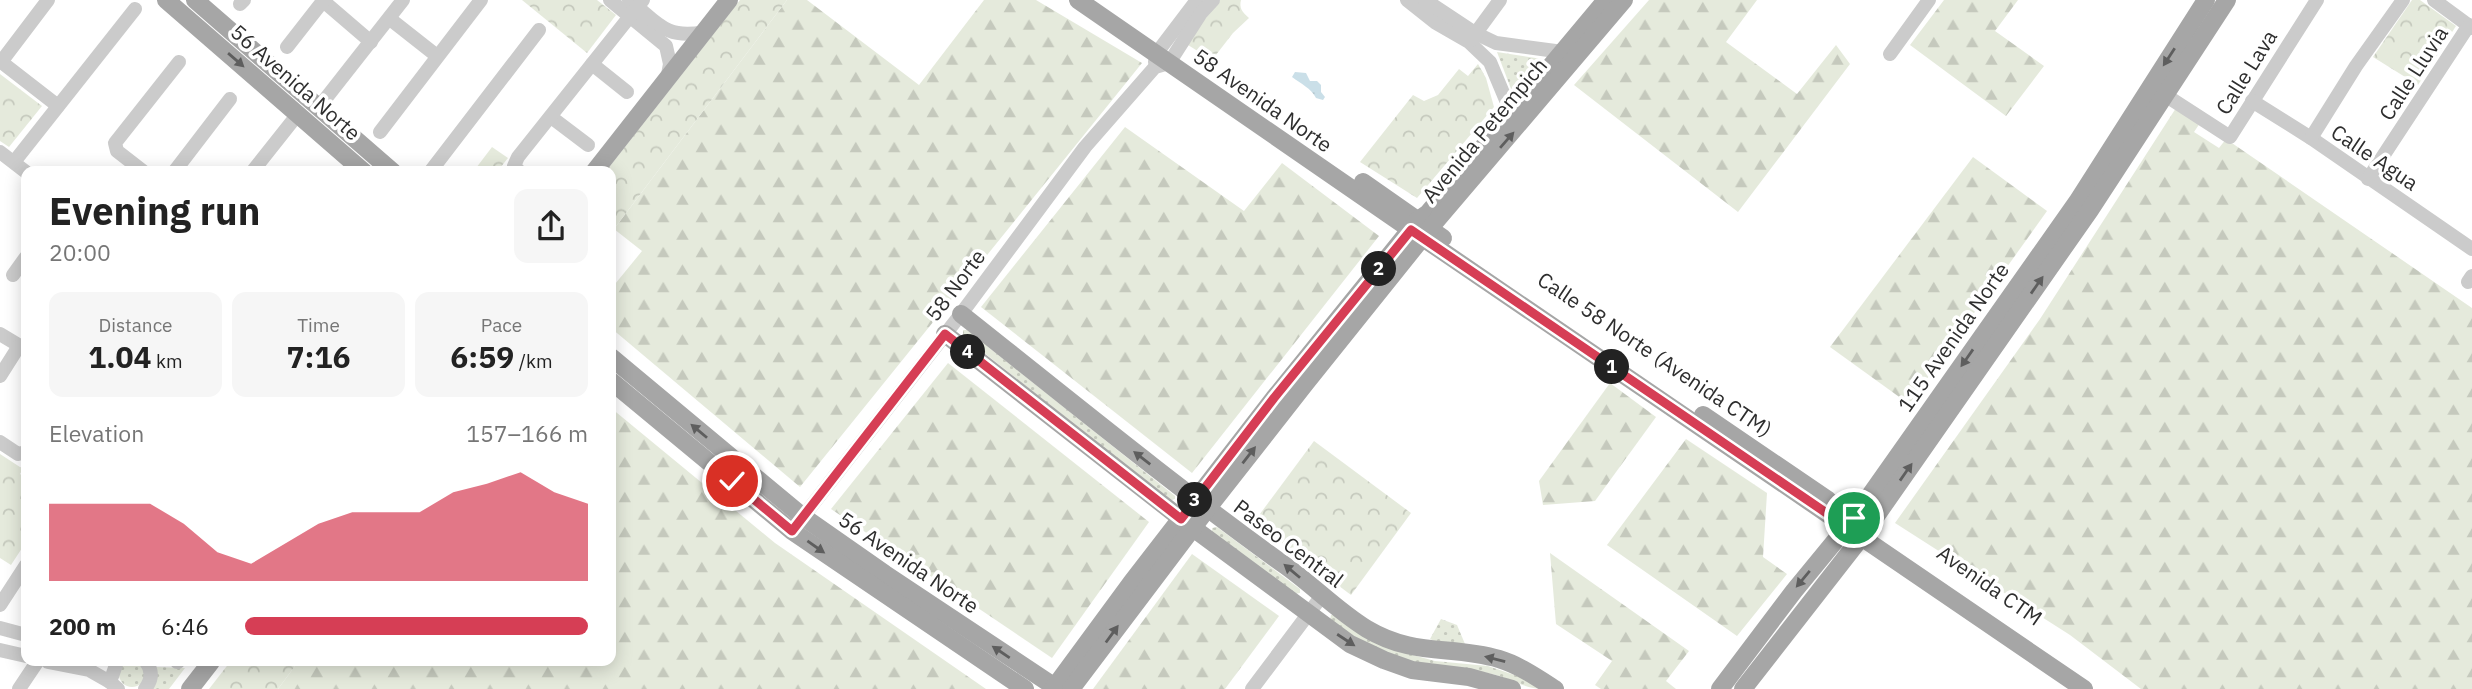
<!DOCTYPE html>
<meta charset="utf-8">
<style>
:root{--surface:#fff;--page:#f6f6f6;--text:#222;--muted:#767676;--accent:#d63e55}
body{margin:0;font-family:"IBM Plex Sans",sans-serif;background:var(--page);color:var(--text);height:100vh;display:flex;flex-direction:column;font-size:26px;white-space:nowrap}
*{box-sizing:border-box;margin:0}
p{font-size:23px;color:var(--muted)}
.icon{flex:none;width:38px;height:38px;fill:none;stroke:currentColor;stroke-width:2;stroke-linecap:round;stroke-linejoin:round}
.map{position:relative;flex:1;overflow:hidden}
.sheet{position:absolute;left:21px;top:166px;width:595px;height:500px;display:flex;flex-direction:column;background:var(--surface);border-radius:14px;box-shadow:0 4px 18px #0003}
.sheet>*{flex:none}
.pin{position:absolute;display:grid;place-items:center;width:60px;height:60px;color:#fff;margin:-30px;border:4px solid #fff;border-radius:50%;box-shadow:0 2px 7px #0007}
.km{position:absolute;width:35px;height:35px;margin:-18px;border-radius:50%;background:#222;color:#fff;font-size:19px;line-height:35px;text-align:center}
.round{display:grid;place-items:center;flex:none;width:74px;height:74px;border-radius:14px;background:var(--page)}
.headline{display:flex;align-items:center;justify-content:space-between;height:119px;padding:0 28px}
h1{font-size:38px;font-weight:700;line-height:52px}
.metrics{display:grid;grid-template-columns:repeat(3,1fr);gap:10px;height:119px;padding:7px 28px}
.metrics div{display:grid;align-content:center;border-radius:14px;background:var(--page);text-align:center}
.metrics b{font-size:30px;font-weight:700}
.metrics small{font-size:19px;font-weight:400}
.metrics p{font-size:19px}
.chart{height:196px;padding:14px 28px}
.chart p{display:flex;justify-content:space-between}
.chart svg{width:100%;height:126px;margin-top:7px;fill:var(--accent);opacity:.7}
ul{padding:0 28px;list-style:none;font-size:23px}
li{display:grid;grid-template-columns:112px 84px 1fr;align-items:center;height:52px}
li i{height:18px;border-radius:9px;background:var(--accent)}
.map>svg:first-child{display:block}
</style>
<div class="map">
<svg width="2472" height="689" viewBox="0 0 2472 689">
<defs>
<pattern id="grass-dots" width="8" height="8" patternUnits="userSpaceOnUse" patternTransform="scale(1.75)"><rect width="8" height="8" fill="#e5eadc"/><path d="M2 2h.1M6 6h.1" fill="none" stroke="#c5c9bd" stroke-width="1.8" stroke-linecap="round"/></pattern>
<pattern id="forest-firs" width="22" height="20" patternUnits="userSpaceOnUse" patternTransform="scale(1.75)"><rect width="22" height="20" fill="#e5eadc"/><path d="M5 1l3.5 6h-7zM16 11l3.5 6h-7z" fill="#c5c9bd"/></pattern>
<pattern id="park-crowns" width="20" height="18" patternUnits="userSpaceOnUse" patternTransform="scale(1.75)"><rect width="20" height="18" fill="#e5eadc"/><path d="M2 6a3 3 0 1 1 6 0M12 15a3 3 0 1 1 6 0" fill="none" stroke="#c5c9bd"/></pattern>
<pattern id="water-ripples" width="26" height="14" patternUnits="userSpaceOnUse" patternTransform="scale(1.75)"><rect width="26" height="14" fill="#cadfe8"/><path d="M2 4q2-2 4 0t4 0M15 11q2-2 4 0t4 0" fill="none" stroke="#aec0c7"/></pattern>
</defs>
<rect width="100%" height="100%" fill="#fff"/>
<g fill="url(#grass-dots)">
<path d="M1497,52L1542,59L1513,94Z"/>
<path d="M963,330H967L1175,496V499L1169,500L963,336Z"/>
<path d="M1217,527L1300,589V593L1295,594L1212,533V528Z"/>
<path d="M1331,615H1335L1391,649L1435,661L1488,666L1526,679L1543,689C1525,689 1510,678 1492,674C1466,668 1438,668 1412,662C1382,655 1355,638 1330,620Z"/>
<path d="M1441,619L1457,625L1465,644L1434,641L1430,639Z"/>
<circle cx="132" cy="674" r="13"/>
<path d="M156,667L185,668L169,689H151L156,676Z"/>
</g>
<g fill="url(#forest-firs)">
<path d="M787,0H807L919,85L984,0H1036L1142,63L800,487L611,328V289L642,251L614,229Z"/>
<path d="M1649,0H1757L1726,42L1797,94L1836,45L1850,64L1738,212L1574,85Z"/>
<path d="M1944,0H2018L1995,31L2044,66L2006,116L1910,45Z"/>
<path d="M2176,108L2200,123L2194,132L2219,148L2226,139L2472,308V689H2141L2070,635L1895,523L2040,319Z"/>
<path d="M1125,127L1244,211L1282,163L1379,236L1192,473L981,307Z"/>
<path d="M1973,157L2047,211L1909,404L1830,347Z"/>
<path d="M948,363L1149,522L1052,658L831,509Z"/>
<path d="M1610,383L1656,417L1595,501L1543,505L1539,481Z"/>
<path d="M611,408L775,543L986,689H278L298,662H611Z"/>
<path d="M1686,439L1767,493L1763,557L1787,574L1737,636L1607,545Z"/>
<path d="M1550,553L1689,651L1666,681L1676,689H1601L1595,685L1612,661L1556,624Z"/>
<path d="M1192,554L1279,616L1225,689H1093Z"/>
</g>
<g fill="url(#park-crowns)">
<path d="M522,0H597L616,15L587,53Z"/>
<path d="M740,0H787L614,229L611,227V172L606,171Z"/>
<path d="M1220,0H1241C1239,8 1242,12 1249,18L1233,33L1212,60L1188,45V40Z"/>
<path d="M2412,0H2420L2456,26L2418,85L2373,57Z"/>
<path d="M1478,64L1486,78L1494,107L1417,198L1360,162L1413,95L1424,101L1438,95L1459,69L1468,76Z"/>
<path d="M0,74L42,106L9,147L0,141Z"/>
<path d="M492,147L508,158L500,168L505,171L473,172Z"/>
<path d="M1314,441L1411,513L1351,595L1254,522Z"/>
<path d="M0,454L23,469L20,474L26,478V542L11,565L0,558Z"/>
<path d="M230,662H298L278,689H209Z"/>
</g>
<path fill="url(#water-ripples)" d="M1295,72L1306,73L1310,81H1317L1321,85V92L1325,97L1323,100L1316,98C1311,88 1301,84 1292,77Z"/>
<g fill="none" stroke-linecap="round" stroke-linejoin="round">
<g stroke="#cbcbcb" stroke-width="14">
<path d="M322,0L371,42"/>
<path d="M610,0L666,46L670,64L667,80"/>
<path d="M629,0C657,22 665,40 704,32"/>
<path d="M1407,0L1436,23L1469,42L1490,62L1511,112"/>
<path d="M1425,0L1475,33L1496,43L1563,52"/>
<path d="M2434,0L2472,28"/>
<path d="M240,4L244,0"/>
<path d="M390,19L437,56"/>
<path d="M1470,41L1500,0"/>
<path d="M287,47L323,1"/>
<path d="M1890,54L1929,0"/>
<path d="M0,61L58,106"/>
<path d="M1,62L48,0"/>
<path d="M1155,62L1156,54L1197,0"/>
<path d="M592,64L627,92"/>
<path d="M2165,95L2230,137L2317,0"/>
<path d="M2252,101L2311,138L2472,249"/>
<path d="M319,107L403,0"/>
<path d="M551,117L588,145"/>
<path d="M380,132L481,0"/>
<path d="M2311,138L2356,66L2403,0"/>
<path d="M0,152L26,172"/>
<path d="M14,162L135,9"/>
<path d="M144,172L117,151L115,143L179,62"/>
<path d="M174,172L230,99"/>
<path d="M252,172L298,114"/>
<path d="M430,172L539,30"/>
<path d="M520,172L514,166L518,157L643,0"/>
<path d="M2368,179L2469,25"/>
<path d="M13,275L26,257"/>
<path d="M2468,282L2472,276"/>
<path d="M0,334L25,349"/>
<path d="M0,376L19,346"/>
<path d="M0,442L18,454L26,452"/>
<path d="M792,531L961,314L1085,147L1155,67L1169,63L1201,13L1213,0"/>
<path d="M0,605L26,565"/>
<path d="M0,628L26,635"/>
<path d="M0,650L26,656"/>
<path d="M48,662L89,670L110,682"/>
<path d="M117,662L110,682L118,689"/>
<path d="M177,662H178"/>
<path d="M19,689L37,662"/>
<path d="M145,689C152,680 153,671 146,662"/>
<path d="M1252,689L1321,597"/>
</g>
<g stroke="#a6a6a6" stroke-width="18">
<path d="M166,0L364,172"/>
<path d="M195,0L393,172"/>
<path d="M1078,0L1423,238L2084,689"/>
<path d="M594,172L729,0"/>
<path d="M1363,182L1443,238"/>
<path d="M961,314C1067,398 1173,485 1283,564C1312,584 1336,610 1367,629C1414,657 1451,645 1499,659C1519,665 1538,678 1555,689"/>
<path d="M945,334L1193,528L1350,644L1384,660L1412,670L1469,677L1512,689"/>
<path d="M611,357L802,516L885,574L1058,689"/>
<path d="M611,381L792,531L1025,689"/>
<path d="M1703,415L1828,500"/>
<path d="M190,689L211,662"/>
<path d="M1053,689L1131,583L1274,398L1418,220L1428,213L1606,0"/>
<path d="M1071,689L1207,509L1305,384L1430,228L1624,0"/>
<path d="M1720,689L1794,591L1854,518L2077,202L2206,0"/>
<path d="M1743,689L1860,539L2090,210L2227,0"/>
</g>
</g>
<defs><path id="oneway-solid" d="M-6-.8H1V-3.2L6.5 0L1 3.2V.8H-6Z" transform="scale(1.75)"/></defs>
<g fill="#5e5e5e">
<use href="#oneway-solid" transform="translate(2169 57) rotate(123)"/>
<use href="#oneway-solid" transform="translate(236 60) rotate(41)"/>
<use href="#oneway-solid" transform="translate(1507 140) rotate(-49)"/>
<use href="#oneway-solid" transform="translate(2037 285) rotate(-55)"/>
<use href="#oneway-solid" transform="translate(1967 358) rotate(125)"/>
<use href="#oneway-solid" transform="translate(699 431) rotate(-140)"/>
<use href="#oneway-solid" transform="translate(1249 455) rotate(-52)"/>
<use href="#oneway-solid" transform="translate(1142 458) rotate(-142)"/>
<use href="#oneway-solid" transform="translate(1906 472) rotate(-55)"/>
<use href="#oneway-solid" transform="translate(816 547) rotate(35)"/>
<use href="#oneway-solid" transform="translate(1292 571) rotate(-140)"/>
<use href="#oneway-solid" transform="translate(1803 579) rotate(130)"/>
<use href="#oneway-solid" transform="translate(1112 634) rotate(-54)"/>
<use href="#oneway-solid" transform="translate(1346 640) rotate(33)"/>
<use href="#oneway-solid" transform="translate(1001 652) rotate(-146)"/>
<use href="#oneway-solid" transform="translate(1495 659) rotate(-166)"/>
</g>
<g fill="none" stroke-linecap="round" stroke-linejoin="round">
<g stroke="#fff" stroke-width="14">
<path id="route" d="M732,481L792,531L945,334L1181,519L1274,398L1411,230L1847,527L1854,518"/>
</g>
<use href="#route" stroke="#d63e55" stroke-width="9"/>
</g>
<g text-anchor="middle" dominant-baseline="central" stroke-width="7" stroke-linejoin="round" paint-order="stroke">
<g font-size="21" fill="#2e2e2e" stroke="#fff">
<text transform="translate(2246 72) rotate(-58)">Calle Lava</text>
<text transform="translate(2413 73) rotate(-57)">Calle Lluvia</text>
<text transform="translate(296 82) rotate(41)">56 Avenida Norte</text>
<text transform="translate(1263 100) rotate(35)">58 Avenida Norte</text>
<text transform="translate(1484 130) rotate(-50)">Avenida Petempich</text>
<text transform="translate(2375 157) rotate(34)">Calle Agua</text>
<text transform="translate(955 285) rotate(-53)">58 Norte</text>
<text transform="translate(1953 337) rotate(-55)">115 Avenida Norte</text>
<text transform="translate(1655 354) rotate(34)">Calle 58 Norte (Avenida CTM)</text>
<text transform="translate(1289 543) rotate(37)">Paseo Central</text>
<text transform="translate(909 562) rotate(34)">56 Avenida Norte</text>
<text transform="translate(1990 585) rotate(35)">Avenida CTM</text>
</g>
</g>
</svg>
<div class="pin" style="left:1854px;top:518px;background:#1e9e55"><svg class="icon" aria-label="arrive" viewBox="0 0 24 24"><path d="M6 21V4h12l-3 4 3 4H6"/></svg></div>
<div class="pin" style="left:732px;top:481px;background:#d93025"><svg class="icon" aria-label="check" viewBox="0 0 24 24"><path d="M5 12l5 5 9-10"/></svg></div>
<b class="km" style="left:1612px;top:367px">1</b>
<b class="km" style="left:1379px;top:269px">2</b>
<b class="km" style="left:1195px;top:500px">3</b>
<b class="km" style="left:968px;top:352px">4</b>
<section class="sheet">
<div class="headline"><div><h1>Evening run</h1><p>20:00</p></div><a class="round"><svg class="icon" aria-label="share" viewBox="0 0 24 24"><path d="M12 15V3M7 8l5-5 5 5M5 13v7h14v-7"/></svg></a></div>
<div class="metrics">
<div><p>Distance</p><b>1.04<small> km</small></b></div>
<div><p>Time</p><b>7:16</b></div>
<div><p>Pace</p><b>6:59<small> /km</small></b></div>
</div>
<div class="chart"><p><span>Elevation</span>157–166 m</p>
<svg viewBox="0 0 160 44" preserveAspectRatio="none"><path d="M0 44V17L10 17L20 17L30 17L40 24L50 34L60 38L70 31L80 24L90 20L100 20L110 20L120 13L130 10L140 6L150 13L160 17V44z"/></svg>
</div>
<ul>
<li><b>200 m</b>6:46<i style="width:100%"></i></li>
</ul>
</section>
</div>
